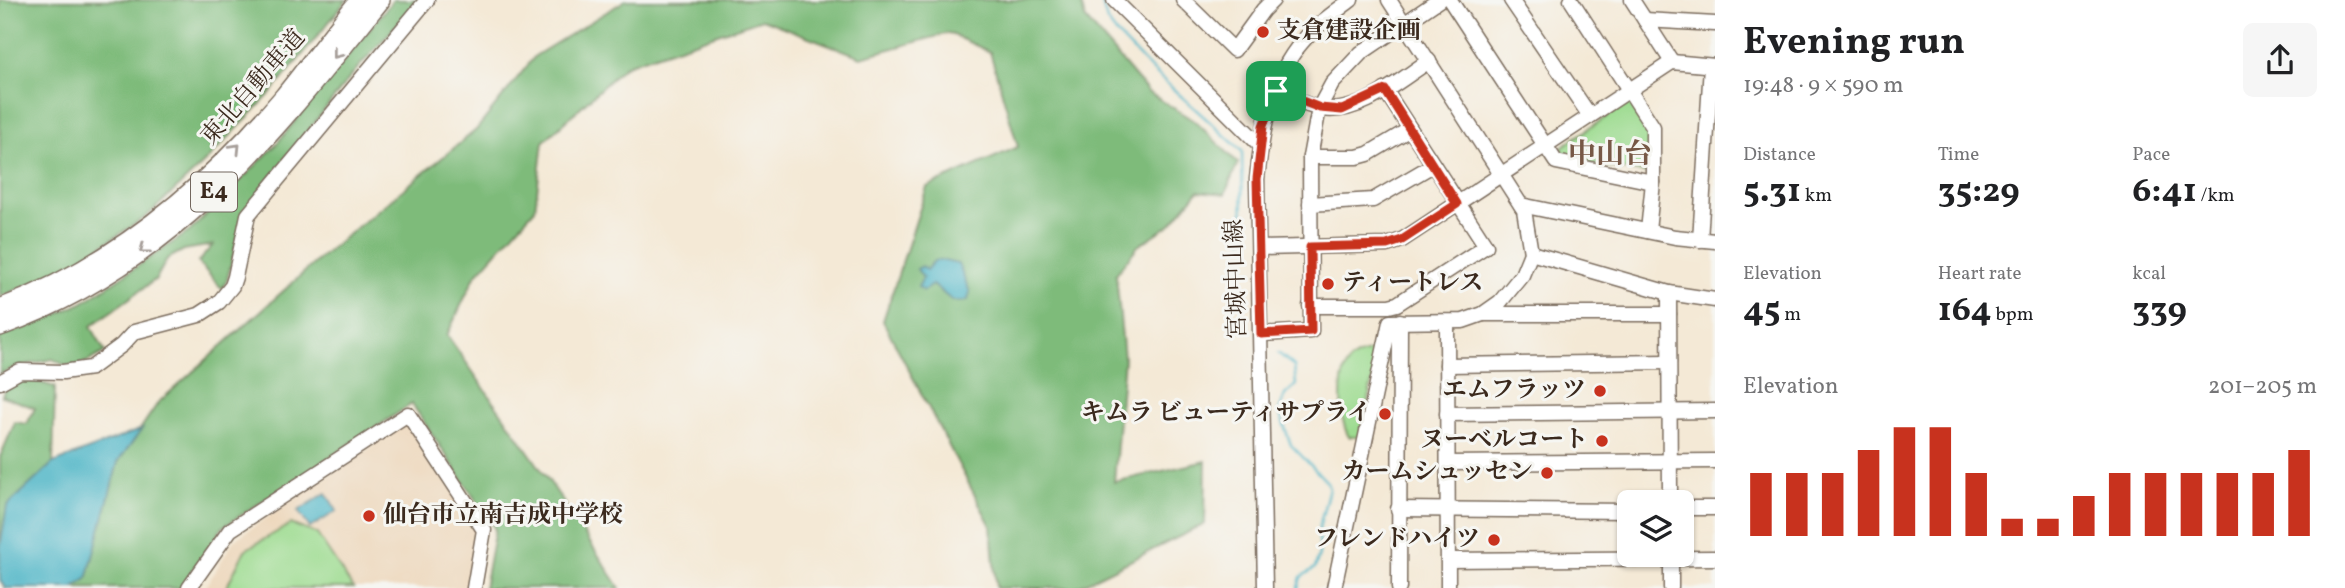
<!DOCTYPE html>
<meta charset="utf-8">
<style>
:root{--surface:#fff;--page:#f6f6f6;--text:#202124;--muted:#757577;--accent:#c8321e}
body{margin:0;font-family:Vollkorn,"Noto Serif JP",serif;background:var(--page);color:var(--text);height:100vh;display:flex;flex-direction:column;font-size:26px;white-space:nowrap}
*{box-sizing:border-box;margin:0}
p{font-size:23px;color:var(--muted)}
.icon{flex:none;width:38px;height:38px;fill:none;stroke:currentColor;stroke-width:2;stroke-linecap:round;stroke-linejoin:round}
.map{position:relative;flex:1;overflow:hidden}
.sheet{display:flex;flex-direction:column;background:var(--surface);width:630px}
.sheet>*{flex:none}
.buttons{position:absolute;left:1617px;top:490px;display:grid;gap:14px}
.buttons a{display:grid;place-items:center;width:77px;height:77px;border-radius:10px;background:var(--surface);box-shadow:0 2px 5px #0004;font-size:35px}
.pin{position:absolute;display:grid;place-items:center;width:60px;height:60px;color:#fff;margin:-30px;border-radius:14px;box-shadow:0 4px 10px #0006}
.round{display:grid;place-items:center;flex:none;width:74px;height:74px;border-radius:10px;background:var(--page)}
.summary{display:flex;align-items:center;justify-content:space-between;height:119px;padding:0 28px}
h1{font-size:38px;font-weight:700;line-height:52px}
.figures{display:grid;grid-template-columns:repeat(3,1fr);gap:10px;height:119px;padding:7px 28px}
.figures div{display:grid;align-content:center}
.figures b{font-size:35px;font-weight:700}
.figures small{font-size:19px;font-weight:400}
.figures p{font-size:19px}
.chart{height:196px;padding:14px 28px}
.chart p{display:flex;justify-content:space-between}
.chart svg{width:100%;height:126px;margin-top:7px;stroke:var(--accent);stroke-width:6}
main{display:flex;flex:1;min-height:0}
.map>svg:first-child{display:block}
</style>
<main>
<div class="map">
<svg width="1715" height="588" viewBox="0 0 1715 588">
<rect width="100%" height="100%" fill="#f6f6f2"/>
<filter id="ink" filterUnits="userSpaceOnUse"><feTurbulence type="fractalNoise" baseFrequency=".0143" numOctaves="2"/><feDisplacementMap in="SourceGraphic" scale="14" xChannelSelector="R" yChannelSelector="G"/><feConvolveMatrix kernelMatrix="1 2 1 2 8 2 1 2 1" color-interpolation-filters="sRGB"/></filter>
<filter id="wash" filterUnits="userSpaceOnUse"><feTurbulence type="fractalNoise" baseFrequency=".00686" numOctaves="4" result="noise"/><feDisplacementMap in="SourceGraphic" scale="28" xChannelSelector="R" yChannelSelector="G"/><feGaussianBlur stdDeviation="1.57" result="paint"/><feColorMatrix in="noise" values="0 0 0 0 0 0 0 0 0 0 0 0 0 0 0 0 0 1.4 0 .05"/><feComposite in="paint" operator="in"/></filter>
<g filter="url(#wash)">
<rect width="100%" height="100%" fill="#f4e9d6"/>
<path fill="#edd7bb" d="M408,422L479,530L469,588H205L234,540Z"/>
<g fill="#9ddb90" stroke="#6c8257" stroke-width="2">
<path d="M1633,99L1650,126V174L1567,160L1561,153L1563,146Z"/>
<path d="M1379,349L1360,437H1349C1340,422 1337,378 1349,362C1355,354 1370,352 1379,349Z"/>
<path d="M291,524L317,534L353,588H226L245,550Z"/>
</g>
<g fill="#7ebb7a" stroke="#5c724c" stroke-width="2">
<path d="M0,0H347L271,93L204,163L146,217L67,268L0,297Z"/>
<path d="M393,0H419L356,70L244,212L227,280L222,289L198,262L213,245L184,250L167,259L156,279L91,326L105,352C86,363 73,373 53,359L16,367L0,374V336L31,326L82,303L190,231L274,147Z"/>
<path d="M626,0H1080L1085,18L1148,92L1196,122L1238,163L1225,194L1198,191L1171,224L1138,246L1116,274L1124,358L1114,482L1206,461L1205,524L1075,588H996L991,526L883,321L927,187L1018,147L990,52L949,33L861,57L762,19L626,65L543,142L535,209L475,276L447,335L554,488L620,588H484L495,529L412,404L223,527L181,588H73L87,579L118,462L158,403L328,251L476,130L535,56Z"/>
<path d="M22,377L55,387L53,463L7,506L0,547V457L15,422L27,424L35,408L2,396L5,387Z"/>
</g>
<g fill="#47b2c5" stroke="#416e72" stroke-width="2">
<path d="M940,260L958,264L970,292L968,300C950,307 946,292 932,285L923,291L918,287L923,278L917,269L922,266L926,270L934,261Z"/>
<path d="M142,429L118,462L87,579L73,588H5L0,580V547L7,506L53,463Z"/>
<path d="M326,493L337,511L310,528L298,511Z"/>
</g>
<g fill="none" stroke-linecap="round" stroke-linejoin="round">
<g stroke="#47b2c5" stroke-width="2.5">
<path d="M1101,0L1107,21L1117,34L1152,70L1242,151L1243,241"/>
<path d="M1278,353L1294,366L1296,385L1285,395L1279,411L1291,445L1327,482L1329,488L1319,528V555L1315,568L1301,577L1298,588"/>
</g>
</g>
</g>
<g filter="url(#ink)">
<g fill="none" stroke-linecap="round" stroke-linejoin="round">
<g stroke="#7c6d5e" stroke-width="17">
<g id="minor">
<path d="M1114,0L1261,146"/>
<path d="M1183,0L1234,50L1263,10L1273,0"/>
<path d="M1450,0L1556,162L1653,182"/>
<path d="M1511,0L1590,116"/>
<path d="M1571,0L1653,127V182L1648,231"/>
<path d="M1632,0L1672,62"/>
<path d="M1645,20L1715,24"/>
<path d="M1276,91C1290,97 1306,106 1322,109C1360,115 1398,81 1429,61"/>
<path d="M1310,157H1357L1368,154L1410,129"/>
<path d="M1310,204L1373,200L1433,165"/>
<path d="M1521,205L1675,237L1715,241"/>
<path d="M1700,240L1711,66"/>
<path d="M1259,248L1387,245L1402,240L1672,62L1715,66"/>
<path d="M1531,253L1669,293L1715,300"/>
<path d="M1669,293L1670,497"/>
<path d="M1310,306H1389L1397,304L1486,246L1385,90"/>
<path d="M1484,314H1669"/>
<path d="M1447,322L1448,588"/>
<path d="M1261,334L1311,331L1310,157L1319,108L1332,84L1361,53L1439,0"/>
<path d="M1447,365L1669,362"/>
<path d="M0,382L20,371L63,372L91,368L122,345L134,332L199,315L219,302L232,286L235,277L248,215L427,0"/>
<path d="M1447,414L1715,411"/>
<path d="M1448,463L1715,461"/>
<path d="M1682,508H1715"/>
<path d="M1398,509L1629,511"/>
<path d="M1671,555V588"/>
<path d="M1448,560L1715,558"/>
<path d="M189,588L230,530L408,414L484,530L474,588"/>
<path d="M1265,588L1257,179C1262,132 1270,79 1302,42C1316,25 1334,13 1351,0"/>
<path d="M1334,588L1390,322L1463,321L1483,314L1500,302L1522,275L1531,253L1524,210L1389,0"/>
<path d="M1399,588L1400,321"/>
</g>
</g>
<g stroke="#7c6d5e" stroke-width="22">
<g id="highway">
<path d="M0,309C113,267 207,188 284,97C310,65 334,32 360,0"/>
<path d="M0,326C171,265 271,136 380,0"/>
</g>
</g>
<use href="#minor" stroke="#fff" stroke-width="14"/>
<use href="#highway" stroke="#fff" stroke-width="19"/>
</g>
<defs><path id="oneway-chevron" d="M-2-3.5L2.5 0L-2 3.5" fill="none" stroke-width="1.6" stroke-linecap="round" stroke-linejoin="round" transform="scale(1.75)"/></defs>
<g stroke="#a79f9a">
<use href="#oneway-chevron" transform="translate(337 54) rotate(128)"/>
<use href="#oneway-chevron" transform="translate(236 148) rotate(-46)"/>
<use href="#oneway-chevron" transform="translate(144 249) rotate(144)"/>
</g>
</g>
<g fill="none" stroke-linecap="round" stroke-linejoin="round" filter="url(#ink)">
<g stroke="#fff" stroke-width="14">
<path id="route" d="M1385,90L1457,204L1402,240L1387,245L1310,247L1311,331L1261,334L1257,179L1263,126L1276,91L1320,108L1342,110Z"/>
</g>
<use href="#route" stroke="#c8321e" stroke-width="9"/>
</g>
<g fill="#c8321e" stroke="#f6f6f2" stroke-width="2.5">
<circle cx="1263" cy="32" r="7"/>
<circle cx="1328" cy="284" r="7"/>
<circle cx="1600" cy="391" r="7"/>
<circle cx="1385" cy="414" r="7"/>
<circle cx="1602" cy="441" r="7"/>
<circle cx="1547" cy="473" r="7"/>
<circle cx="369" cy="516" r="7"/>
<circle cx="1494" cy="540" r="7"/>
</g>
<g text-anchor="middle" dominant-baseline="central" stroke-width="6" stroke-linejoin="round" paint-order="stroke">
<rect fill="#f6f6f2" stroke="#73675e" stroke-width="2" x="191" y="172.5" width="46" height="39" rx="5"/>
<g font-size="23" font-weight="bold" fill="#3b2a1e">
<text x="214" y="192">E4</text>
</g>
<g font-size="24" font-weight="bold" fill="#3b2a1e" stroke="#f6f6f2" text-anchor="end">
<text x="1277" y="32" text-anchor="start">支倉建設企画</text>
<text x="1342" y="284" text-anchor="start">ティートレス</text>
<text x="1586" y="391">エムフラッツ</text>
<text x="1371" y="414">キムラ ビューティサプライ</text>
<text x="1588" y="441">ヌーベルコート</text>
<text x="1533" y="473">カームシュッセン</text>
<text x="383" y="516" text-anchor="start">仙台市立南吉成中学校</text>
<text x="1480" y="540">フレンドハイツ</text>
</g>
<g font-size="24" fill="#3b2a1e" stroke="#f6f6f2">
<text transform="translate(254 88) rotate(-49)">東北自動車道</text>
<text transform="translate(1237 279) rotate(-92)">宮城中山線</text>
</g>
<g font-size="28" font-weight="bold" fill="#775846" stroke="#f6f6f2">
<text x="1610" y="155">中山台</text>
</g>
</g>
</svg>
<div class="buttons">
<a><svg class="icon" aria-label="layers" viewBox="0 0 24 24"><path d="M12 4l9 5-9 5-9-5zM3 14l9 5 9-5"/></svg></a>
</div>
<div class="pin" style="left:1276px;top:91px;background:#1e9e55"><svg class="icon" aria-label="arrive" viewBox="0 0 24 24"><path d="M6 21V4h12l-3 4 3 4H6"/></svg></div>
</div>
<section class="sheet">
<div class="summary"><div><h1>Evening run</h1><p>19:48 · 9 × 590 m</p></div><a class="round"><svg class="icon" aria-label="share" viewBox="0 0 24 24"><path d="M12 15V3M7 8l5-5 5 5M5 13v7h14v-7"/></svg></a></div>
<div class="figures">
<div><p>Distance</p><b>5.31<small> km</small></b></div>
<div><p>Time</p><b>35:29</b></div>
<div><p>Pace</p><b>6:41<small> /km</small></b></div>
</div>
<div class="figures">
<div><p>Elevation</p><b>45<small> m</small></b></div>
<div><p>Heart rate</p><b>164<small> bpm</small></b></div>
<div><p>kcal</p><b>339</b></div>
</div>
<div class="chart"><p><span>Elevation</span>201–205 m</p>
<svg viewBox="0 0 160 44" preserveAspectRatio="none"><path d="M5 44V22M15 44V22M25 44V22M35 44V14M45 44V6M55 44V6M65 44V22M75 44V38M85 44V38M95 44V30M105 44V22M115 44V22M125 44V22M135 44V22M145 44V22M155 44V14"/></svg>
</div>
</section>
</main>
